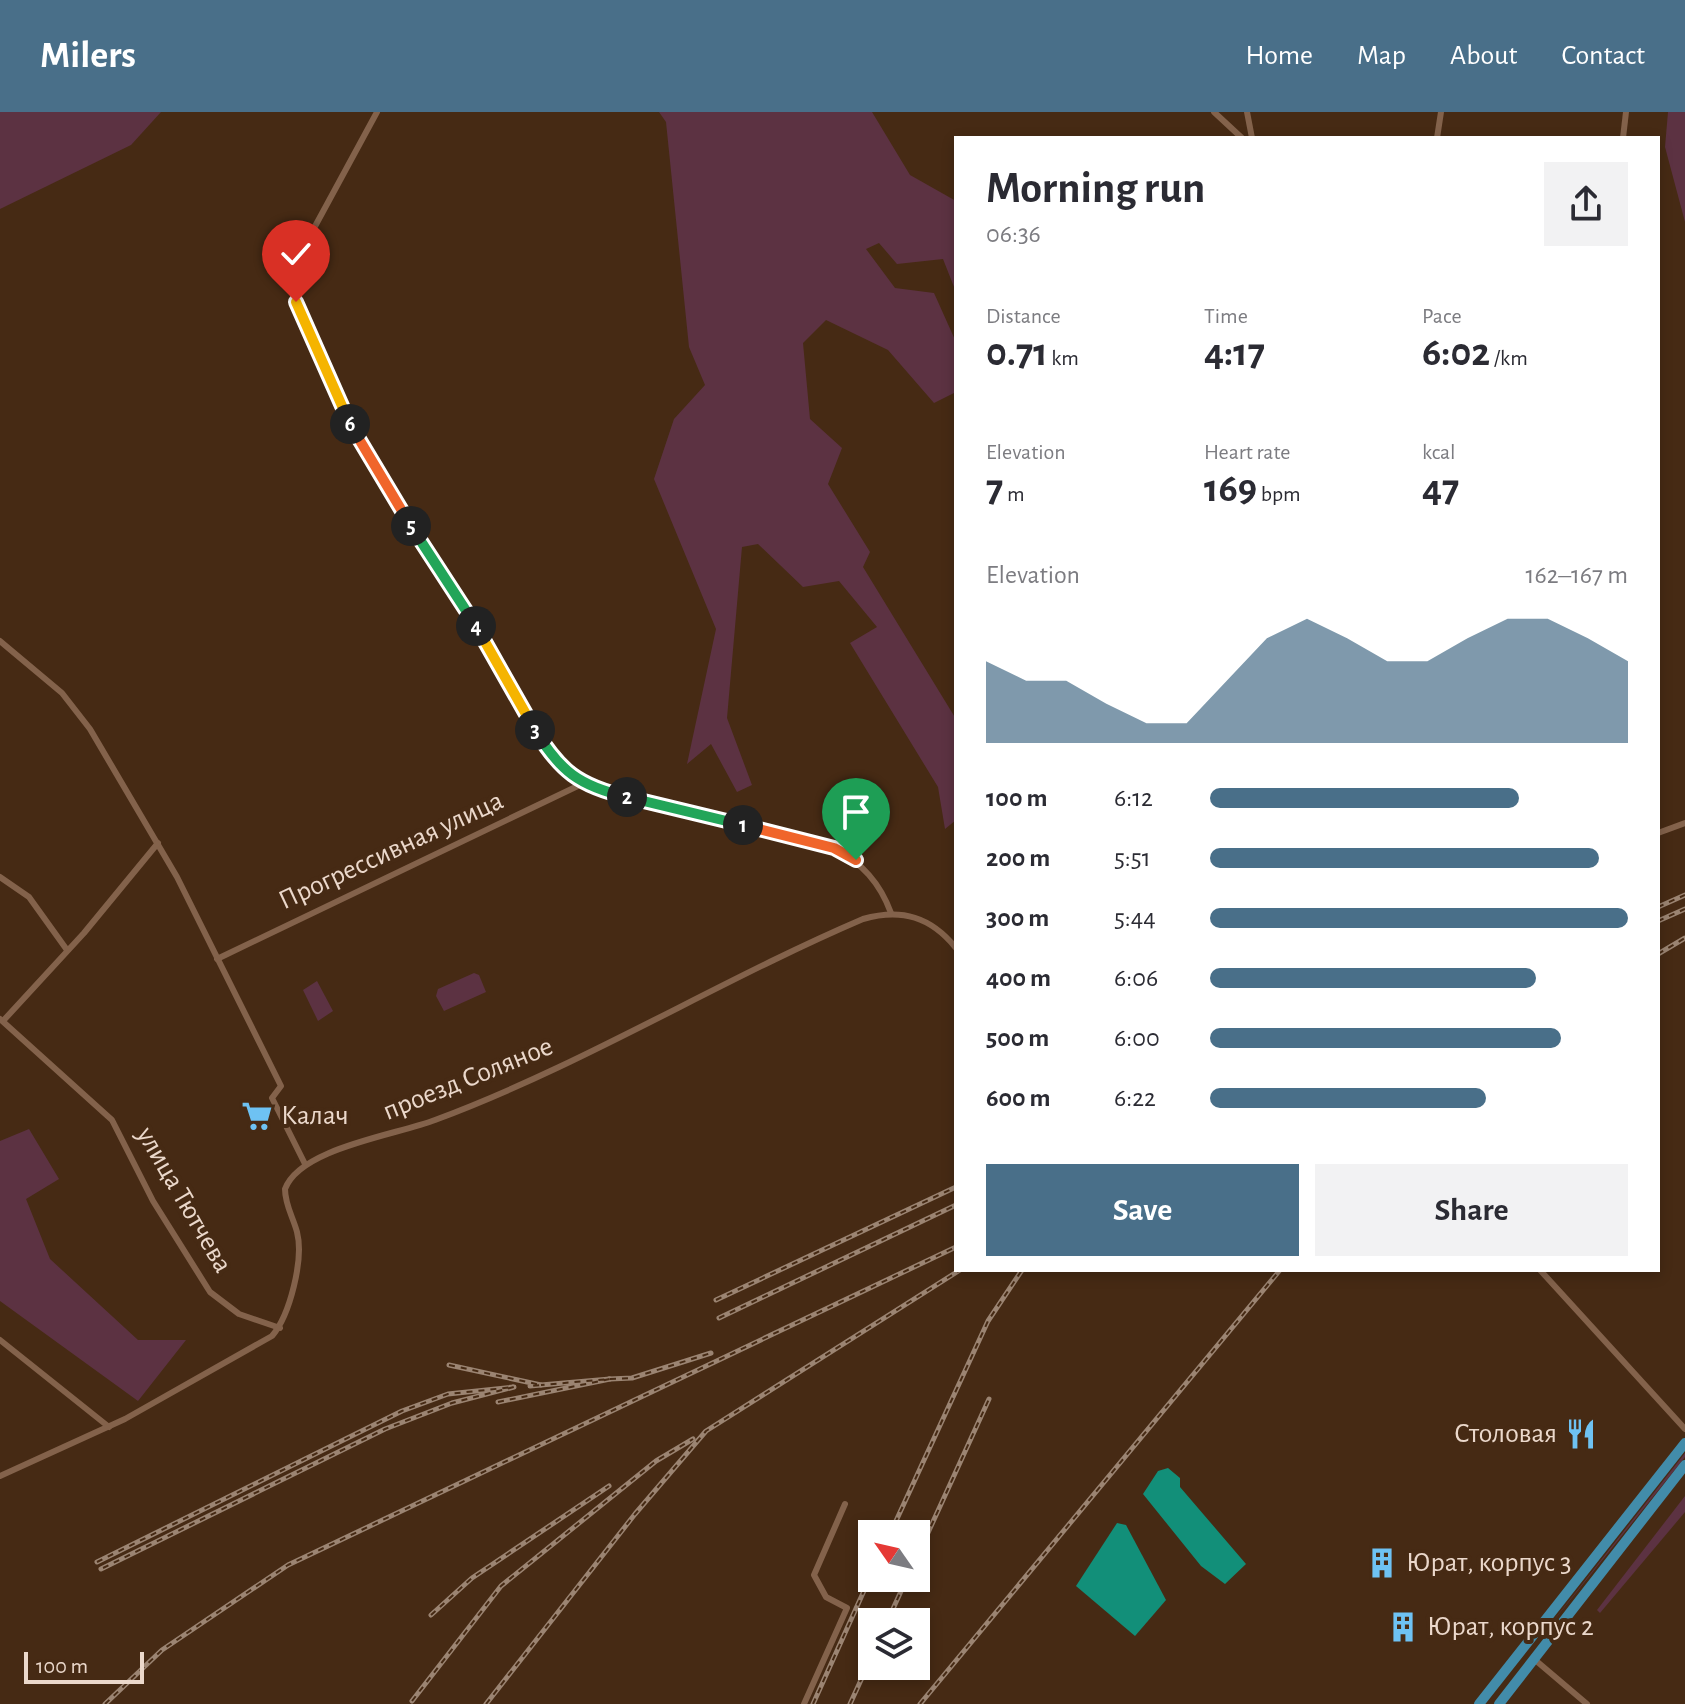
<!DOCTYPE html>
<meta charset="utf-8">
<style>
:root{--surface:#fff;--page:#f2f2f3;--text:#2b2b33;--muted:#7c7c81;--accent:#496f89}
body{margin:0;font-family:"Alegreya Sans",sans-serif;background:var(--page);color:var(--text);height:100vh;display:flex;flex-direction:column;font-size:30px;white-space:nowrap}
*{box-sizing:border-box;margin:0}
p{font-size:26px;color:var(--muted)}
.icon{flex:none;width:44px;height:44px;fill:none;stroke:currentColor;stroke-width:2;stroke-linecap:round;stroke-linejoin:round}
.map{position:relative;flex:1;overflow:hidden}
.details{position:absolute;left:954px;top:24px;width:706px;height:1136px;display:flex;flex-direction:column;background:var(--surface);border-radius:0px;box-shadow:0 4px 12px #0003}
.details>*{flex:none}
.needle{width:52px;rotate:304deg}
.tools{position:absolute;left:858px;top:1408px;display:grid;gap:16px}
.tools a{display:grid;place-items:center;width:72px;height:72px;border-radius:0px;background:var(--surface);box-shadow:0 4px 12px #0003;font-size:40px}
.scale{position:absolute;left:24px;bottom:20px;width:120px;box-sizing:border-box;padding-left:8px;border:4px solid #ebd8cb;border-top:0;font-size:22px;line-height:28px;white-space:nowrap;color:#ebd8cb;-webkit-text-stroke:6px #462a14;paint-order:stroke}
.pin{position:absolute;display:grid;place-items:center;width:68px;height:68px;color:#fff;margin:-82px -34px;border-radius:50% 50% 50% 0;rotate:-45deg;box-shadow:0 0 8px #0007}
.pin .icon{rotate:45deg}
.km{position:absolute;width:40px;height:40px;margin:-20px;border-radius:50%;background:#222;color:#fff;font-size:22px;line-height:40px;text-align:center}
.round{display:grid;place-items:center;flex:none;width:84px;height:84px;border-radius:0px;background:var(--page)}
.headline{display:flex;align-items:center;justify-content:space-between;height:136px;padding:0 32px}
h1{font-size:44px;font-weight:600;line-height:60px}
.metrics{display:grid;grid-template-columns:repeat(3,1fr);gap:12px;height:136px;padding:8px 32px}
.metrics div{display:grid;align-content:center}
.metrics b{font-size:40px;font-weight:600}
.metrics small{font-size:22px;font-weight:400}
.metrics p{font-size:22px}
.chart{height:224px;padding:16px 32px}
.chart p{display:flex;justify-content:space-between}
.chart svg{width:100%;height:144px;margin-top:8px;fill:var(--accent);opacity:.7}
.primary-button{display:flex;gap:16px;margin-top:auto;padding:16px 32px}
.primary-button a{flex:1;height:92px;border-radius:0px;background:var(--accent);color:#fff;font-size:32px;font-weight:600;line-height:92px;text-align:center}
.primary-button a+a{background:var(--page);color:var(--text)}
ul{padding:0 32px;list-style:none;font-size:26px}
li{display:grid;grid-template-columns:128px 96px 1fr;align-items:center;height:60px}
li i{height:20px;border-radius:10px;background:var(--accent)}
header{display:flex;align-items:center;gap:48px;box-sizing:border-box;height:112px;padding:0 40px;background:var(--accent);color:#fff}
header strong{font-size:38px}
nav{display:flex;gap:44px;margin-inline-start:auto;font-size:28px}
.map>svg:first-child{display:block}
</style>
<header>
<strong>Milers</strong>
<nav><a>Home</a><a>Map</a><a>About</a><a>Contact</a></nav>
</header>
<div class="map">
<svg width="1685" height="1592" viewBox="0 0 1685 1592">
<rect width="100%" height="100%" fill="#462a14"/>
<g fill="#5c3242">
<path d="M0,0H161L131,33L0,97Z"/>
<path d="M659,0H872L910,63L956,89V180L943,147L897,152L879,131L866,137L895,176L934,181L956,230V280L934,291L888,238L826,208L803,231L810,307L842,336L828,372L870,440L863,455L956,607V708L945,717L938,675L850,531L877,515L839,469L803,475L758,432L742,435L727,606L752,673L737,680L711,632L687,652L716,517L654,367L674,307L705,273L689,235L666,10Z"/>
<path d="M1668,0H1685V110L1665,35Z"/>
<path d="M474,861L479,863L486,880L444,899L436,884L438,877Z"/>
<path d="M317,869L333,899L318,909L303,878Z"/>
<path d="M29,1017L59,1067L26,1087L50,1147L138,1228H186L138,1289L0,1189V1029Z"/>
<path d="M1685,1341V1345L1543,1522Z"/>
<path d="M1685,1384V1400L1600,1501L1597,1498Z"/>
</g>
<g fill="#128f79">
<path d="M1168,1356L1180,1366V1375L1246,1452L1225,1472L1201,1454L1143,1382L1158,1359Z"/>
<path d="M1117,1411L1126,1413L1166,1488L1135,1524L1076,1474Z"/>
</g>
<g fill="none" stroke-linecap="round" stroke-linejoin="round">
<g stroke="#83624b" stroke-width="6">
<path d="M377,0L300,142L291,176L353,319L469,502L550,643L572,665L616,683L834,736C862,751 880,771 891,801"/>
<path d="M1214,0L1242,26"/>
<path d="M1247,0L1252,26"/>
<path d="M1437,26L1441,0"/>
<path d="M1623,26L1626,0"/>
<path d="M0,529L62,581L90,617L177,765L281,974L272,986L305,1052"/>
<path d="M1658,721L1685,711"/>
<path d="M0,765L29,785L67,838"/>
<path d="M217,847L584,671"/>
<path d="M0,907L112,1008L153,1089L210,1180L239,1202L280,1216"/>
<path d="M3,909L84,821L158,731"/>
<path d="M1540,1158L1685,1317"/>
<path d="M0,1228L109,1315"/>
<path d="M0,1364L125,1307L272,1224C290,1203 304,1147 297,1120C293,1105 285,1093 285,1077C300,1036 396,1023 435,1008C583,953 718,869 863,807C902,796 931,805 956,836"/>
<path d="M1534,1547L1587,1592"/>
<path d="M804,1592L847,1496L826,1485L814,1463L845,1392"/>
</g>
<g stroke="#428caa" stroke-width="10">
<path d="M1479,1592L1685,1331"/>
<path d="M1499,1592L1685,1353"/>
</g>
<g stroke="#9b8472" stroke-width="5">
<g id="rail">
<path d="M1658,795L1685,783"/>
<path d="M1658,809L1685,797"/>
<path d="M1658,842L1685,826"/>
<path d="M716,1188L956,1075"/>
<path d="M719,1206L956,1093"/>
<path d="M449,1253L541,1273L530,1274"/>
<path d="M610,1267L632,1266L711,1241"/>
<path d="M498,1290L610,1267L541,1273"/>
<path d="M890,1422L988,1209L1022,1158"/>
<path d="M916,1447L989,1287"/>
<path d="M97,1450L402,1299L448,1282L514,1275L452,1291L385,1317L101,1457"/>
<path d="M431,1503L472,1466L609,1374"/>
<path d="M887,1510L907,1466"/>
<path d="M412,1589L501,1474L656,1349L693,1327"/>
<path d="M105,1592L162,1538L288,1453L956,1135"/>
<path d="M486,1592L635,1402L706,1319L960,1158"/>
<path d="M813,1592L872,1461"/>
<path d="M850,1592L872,1544"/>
<path d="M920,1592L1280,1158"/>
</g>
</g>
<use href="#rail" stroke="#462a14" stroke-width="2" stroke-dasharray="6" stroke-linecap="butt"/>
</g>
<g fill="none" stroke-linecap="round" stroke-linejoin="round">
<g stroke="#fff" stroke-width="16">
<path id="split-1" d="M743,713L834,736L856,748"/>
</g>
<g stroke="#fff" stroke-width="16">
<path id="split-2" d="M627,685L743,713"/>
</g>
<g stroke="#fff" stroke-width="16">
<path id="split-3" d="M535,618C560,659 579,674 627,685"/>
</g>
<g stroke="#fff" stroke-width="16">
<path id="split-4" d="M476,514L535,618"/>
</g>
<g stroke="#fff" stroke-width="16">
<path id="split-5" d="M411,414L476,514"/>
</g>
<g stroke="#fff" stroke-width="16">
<path id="split-6" d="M350,312L411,414"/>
</g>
<g stroke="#fff" stroke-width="16">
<path id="split-7" d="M296,190L350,312"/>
</g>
<use href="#split-1" stroke="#f0652b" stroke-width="10"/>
<use href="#split-2" stroke="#22a559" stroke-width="10"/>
<use href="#split-3" stroke="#22a559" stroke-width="10"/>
<use href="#split-4" stroke="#f5b400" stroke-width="10"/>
<use href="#split-5" stroke="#22a559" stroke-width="10"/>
<use href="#split-6" stroke="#f0652b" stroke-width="10"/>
<use href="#split-7" stroke="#f5b400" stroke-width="10"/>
</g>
<defs>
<g id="supermarket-bare" transform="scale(2.4)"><path d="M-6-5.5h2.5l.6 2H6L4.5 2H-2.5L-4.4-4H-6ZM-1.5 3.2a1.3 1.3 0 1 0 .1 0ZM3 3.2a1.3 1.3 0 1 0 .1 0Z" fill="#6ec2f3" stroke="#462a14" stroke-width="2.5" paint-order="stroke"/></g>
<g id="restaurant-bare" transform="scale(2.4)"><path d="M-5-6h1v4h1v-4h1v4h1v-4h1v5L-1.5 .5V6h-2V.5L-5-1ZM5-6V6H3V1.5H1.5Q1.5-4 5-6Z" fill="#6ec2f3" stroke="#462a14" stroke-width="2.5" paint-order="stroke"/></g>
<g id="building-bare" transform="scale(2.4)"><path d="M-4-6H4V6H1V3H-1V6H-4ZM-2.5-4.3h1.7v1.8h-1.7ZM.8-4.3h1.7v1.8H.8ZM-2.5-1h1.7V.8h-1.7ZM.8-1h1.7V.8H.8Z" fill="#6ec2f3" stroke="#462a14" stroke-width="2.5" paint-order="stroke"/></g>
</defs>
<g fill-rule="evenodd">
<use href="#supermarket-bare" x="257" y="1004"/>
<use href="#restaurant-bare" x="1581" y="1322"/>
<use href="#building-bare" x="1382" y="1451"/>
<use href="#building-bare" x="1403" y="1515"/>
</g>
<g text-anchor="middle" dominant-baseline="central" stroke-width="8" stroke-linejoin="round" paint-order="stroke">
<g font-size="28" fill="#ebd8cb" stroke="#462a14">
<text transform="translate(391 739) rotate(-25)">Прогрессивная улица</text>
<text transform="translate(468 967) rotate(-22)">проезд Соляное</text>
<text transform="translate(184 1088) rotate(60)">улица Тютчева</text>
</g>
<g font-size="28" fill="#ebd8cb" stroke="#462a14" text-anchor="start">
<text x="281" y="1004">Калач</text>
<text x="1557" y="1322" text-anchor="end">Столовая</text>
<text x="1406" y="1451">Юрат, корпус 3</text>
<text x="1427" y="1515">Юрат, корпус 2</text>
</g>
</g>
</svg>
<div class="tools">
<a><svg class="needle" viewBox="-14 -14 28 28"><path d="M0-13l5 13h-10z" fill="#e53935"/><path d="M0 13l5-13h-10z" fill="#7c7c81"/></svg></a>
<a><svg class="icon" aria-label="layers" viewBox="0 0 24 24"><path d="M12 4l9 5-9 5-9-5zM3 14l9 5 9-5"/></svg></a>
</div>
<div class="scale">100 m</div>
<div class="pin" style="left:856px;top:748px;background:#1e9e55"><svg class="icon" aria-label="arrive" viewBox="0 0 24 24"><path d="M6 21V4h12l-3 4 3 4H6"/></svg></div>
<div class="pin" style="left:296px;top:190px;background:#d93025"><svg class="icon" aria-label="check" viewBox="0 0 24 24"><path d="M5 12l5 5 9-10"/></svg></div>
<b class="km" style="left:743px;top:713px">1</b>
<b class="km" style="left:627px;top:685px">2</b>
<b class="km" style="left:535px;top:618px">3</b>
<b class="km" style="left:476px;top:514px">4</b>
<b class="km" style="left:411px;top:414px">5</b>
<b class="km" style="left:350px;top:312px">6</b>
<section class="details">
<div class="headline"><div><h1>Morning run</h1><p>06:36</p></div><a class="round"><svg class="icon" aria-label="share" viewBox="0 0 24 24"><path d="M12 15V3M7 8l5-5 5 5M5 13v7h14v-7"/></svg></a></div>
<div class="metrics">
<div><p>Distance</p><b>0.71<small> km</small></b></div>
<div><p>Time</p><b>4:17</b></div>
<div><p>Pace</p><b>6:02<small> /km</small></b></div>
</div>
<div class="metrics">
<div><p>Elevation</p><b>7<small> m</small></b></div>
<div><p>Heart rate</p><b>169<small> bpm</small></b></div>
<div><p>kcal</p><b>47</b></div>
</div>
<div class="chart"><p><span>Elevation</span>162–167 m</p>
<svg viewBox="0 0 160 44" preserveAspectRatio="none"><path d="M0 44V19L10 25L20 25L30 32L40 38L50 38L60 25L70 12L80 6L90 12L100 19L110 19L120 12L130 6L140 6L150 12L160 19V44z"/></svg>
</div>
<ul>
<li><b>100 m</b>6:12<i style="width:74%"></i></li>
<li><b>200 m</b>5:51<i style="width:93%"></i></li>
<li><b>300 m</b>5:44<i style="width:100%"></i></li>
<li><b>400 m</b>6:06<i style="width:78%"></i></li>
<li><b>500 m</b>6:00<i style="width:84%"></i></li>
<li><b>600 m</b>6:22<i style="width:66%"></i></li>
</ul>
<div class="primary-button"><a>Save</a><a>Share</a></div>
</section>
</div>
